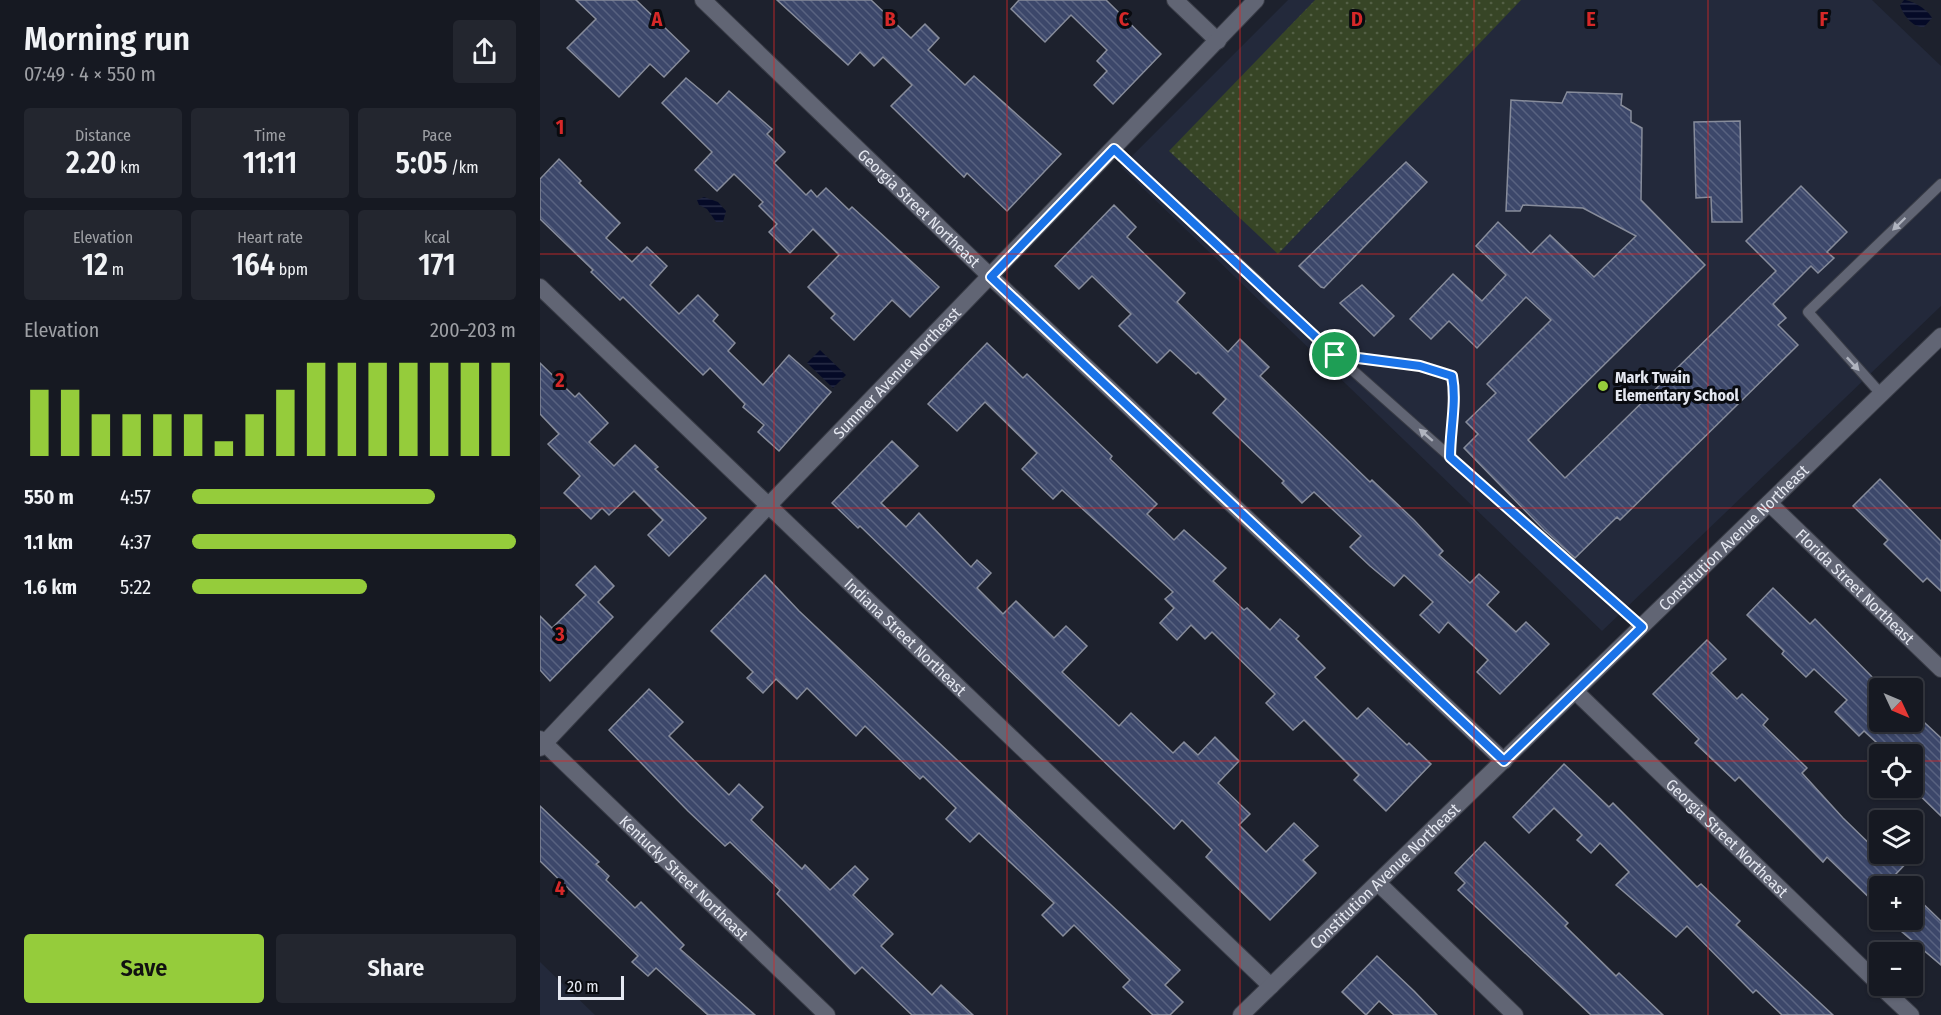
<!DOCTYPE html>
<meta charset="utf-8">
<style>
:root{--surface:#161922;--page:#23262f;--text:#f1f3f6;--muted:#9ea0a5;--line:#353840;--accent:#95cc3b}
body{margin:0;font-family:"Fira Sans Condensed",sans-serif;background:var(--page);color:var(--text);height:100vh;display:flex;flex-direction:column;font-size:22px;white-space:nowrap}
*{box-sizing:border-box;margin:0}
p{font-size:20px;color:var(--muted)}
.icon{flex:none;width:33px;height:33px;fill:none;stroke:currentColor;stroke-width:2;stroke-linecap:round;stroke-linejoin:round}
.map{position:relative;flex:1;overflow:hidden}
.panel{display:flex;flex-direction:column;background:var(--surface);width:540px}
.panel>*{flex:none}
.needle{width:39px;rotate:134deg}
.fabs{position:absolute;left:1329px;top:678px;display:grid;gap:12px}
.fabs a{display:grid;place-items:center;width:54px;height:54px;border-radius:6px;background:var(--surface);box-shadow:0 2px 4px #0004,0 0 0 2px var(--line);font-size:30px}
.scale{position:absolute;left:18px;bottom:15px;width:66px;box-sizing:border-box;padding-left:6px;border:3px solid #e5e8f1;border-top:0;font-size:16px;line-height:21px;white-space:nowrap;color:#e5e8f1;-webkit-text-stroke:4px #090b10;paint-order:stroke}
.pin{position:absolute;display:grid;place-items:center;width:51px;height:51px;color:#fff;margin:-26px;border:3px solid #fff;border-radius:50%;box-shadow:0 2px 6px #0007}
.round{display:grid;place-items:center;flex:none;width:63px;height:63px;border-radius:6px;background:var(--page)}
.head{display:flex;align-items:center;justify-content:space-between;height:102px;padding:0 24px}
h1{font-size:33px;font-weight:600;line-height:45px}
.stats{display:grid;grid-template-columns:repeat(3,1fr);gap:9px;height:102px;padding:6px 24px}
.stats div{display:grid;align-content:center;border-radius:6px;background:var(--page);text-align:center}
.stats b{font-size:30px;font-weight:600}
.stats small{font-size:16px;font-weight:400}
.stats p{font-size:16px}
.chart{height:168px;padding:12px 24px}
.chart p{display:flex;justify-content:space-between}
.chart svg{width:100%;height:108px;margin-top:6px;stroke:var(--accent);stroke-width:6}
.button{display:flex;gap:12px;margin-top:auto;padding:12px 24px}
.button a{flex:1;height:69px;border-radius:6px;background:var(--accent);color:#111;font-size:24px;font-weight:600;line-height:69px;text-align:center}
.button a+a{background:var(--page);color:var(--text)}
ul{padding:0 24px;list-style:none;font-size:20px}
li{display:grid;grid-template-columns:96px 72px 1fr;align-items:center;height:45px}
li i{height:15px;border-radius:8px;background:var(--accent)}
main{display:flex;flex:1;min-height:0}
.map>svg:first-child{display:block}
</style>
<main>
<section class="panel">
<div class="head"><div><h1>Morning run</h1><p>07:49 · 4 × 550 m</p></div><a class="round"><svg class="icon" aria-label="share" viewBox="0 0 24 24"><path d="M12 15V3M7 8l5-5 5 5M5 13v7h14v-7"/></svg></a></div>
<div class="stats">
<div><p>Distance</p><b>2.20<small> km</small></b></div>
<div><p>Time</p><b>11:11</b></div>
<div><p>Pace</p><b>5:05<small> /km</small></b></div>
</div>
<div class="stats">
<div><p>Elevation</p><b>12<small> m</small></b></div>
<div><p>Heart rate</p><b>164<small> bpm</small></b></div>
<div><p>kcal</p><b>171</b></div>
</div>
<div class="chart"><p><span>Elevation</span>200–203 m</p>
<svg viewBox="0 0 160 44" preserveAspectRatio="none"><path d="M5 44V17M15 44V17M25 44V27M35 44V27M45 44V27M55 44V27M65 44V38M75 44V27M85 44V17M95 44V6M105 44V6M115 44V6M125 44V6M135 44V6M145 44V6M155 44V6"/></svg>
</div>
<ul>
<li><b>550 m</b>4:57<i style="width:75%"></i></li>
<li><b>1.1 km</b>4:37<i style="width:100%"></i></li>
<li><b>1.6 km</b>5:22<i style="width:54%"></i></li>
</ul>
<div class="button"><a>Save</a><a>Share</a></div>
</section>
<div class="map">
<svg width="1401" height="1015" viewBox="0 0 1401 1015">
<defs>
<pattern id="park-dots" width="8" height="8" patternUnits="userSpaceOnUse" patternTransform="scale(1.5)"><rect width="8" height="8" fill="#374526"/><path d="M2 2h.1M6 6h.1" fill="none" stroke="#546046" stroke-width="1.8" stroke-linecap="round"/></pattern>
<pattern id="water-rules" width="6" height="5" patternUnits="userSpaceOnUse" patternTransform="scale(1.5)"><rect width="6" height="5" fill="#050a27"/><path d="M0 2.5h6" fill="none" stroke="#292e47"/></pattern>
<pattern id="building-back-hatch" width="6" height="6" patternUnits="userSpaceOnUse" patternTransform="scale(1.5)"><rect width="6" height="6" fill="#3c476a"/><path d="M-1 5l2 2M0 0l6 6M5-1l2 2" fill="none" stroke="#586280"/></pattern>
</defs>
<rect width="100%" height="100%" fill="#1d212d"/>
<g fill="#23293b">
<path d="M748,0H1332L1401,66V306L1062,631L581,167Z"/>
<path d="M0,962L55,1015H0Z"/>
</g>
<path fill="url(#park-dots)" d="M775,0H981L738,254L629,151Z"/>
<g fill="url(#water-rules)">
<path d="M1364,0C1372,0 1388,10 1392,18L1384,27C1373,28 1363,15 1360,5Z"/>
<path d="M164,197L178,202L186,211L183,222H176L167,209L159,205L157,200Z"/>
<path d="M280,350L306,375L293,388L267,363Z"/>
</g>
<g fill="url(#building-back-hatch)" stroke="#878c9b" stroke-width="1.5">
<path d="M36,0H96L149,51L124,77L110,64L79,97L27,48L56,19Z"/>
<path d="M237,0H331L371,38L385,24L399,38L388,50L425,85L434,76L521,154L467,211L427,173L424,177L351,106L372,85L343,57L334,66L320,52L308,65Z"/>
<path d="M479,0H566L621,54L573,104L554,85L567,71L557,61L567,50L531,15L505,42L471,9Z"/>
<path d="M146,78L177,104L189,91L232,129L227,134L245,152L234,163L266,195L271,190L277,197L286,188L309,210L312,207L399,287L370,317L352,300L314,340L291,318L295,314L268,287L299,255L273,229L250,253L229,232L237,224L219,206L223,202L194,174L177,191L155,170L172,152L122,103Z"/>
<path d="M1027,92L1082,94L1081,105L1091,111V122L1102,128L1101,200L1165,265L988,440L1025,478L1236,271L1206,241L1261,186L1307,232L1287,252L1294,258L1278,273L1271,266L1233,304L1246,318L1238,325L1258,345L1080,520L1077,517L1035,558L1004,530L924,448L938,434L926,422L956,393L947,384L1011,320L986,297L937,348L909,321L891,339L870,319L913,274L942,301L966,275L936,246L958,222L991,254L1010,235L1054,277L1096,236L1043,208L983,205L980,211H966L971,100L1022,103Z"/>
<path d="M1200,121L1202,222H1172L1171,197L1156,198L1154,122Z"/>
<path d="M19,159L41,181L39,183L80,223L66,238L92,262L107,247L127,266L110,285L139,314L158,295L178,315L173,321L195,343L188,351L223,385L249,355L291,392L239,451L218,432L224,425L203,407L205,404L170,368L163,375L83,297L80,300L51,272L53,270L0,219V179Z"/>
<path d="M866,162L887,182L784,288L781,287L759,266Z"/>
<path d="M574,205L596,227L587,237L645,293L637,302L688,352L700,339L729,367L720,376L830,482L832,480L874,520L903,551L899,555L930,583L939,574L959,592L947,605L976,632L986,622L1009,644L960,694L937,672L948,660L908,622L899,633L880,615L893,602L864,575L854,586L830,566L810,547L821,536L774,492L762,503L742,483L744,481L673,413L686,399L658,372L656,374L630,350L617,363L579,326L591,314L552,276L539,289L515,266Z"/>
<path d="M822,285L854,316L834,336L800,303Z"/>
<path d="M447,343L483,378L487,374L572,456L570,459L617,504L607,514L634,540L644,530L686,568L673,581L704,610L707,608L730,630L740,619L759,636L756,639L785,668L775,677L817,719L828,708L867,745L869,743L891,764L846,811L814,780L819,775L764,720L753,730L726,703L735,694L672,632L665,639L651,625L637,640L620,623L634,608L625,599L633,592L522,490L513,499L482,469L497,453L445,402L417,431L388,404Z"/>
<path d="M0,363L35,397L39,393L68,423L49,442L74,466L95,445L118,467L115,469L166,518L129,556L108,535L123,520L94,491L69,515L62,508L51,519L24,493L40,476L8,444L19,434L0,414Z"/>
<path d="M352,441L378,466L341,503L366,527L379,513L431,567L437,560L451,573L437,588L463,614L476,601L514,638L526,626L547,646L522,672L579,726L591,713L633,753L644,742L658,755L675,737L699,761L678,783L710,814L699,825L726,852L754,823L778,846L763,860L776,873L730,920L666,857L672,850L642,820L634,829L320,526L318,528L292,503Z"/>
<path d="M1340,479L1401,541V591L1387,578L1383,582L1344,544L1348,540L1313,506Z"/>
<path d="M55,566L74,586L58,602L73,617L10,681L0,670V616L12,628L46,595L36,585Z"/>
<path d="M225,575L259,611L640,970L625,985L643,1002L630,1015H613L583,987L590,980L534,925L523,936L502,915L514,903L439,833L430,842L406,819L416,808L383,776L380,779L325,726L316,736L267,688L257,699L236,679L223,693L207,678L213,672L171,631Z"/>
<path d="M1233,588L1270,624L1275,619L1343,688H1340V722H1372V711L1401,738V816L1372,788V754H1349L1324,731L1319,736L1295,712L1307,700L1274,669L1266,677L1242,654L1244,651L1207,615Z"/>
<path d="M1167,640L1186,659L1171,673L1197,699L1202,694L1228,719L1223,725L1267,768L1262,773L1303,818L1340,854H1375L1354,876L1365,886H1340V908L1287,857L1283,862L1199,777L1195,781L1155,743L1159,739L1113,694Z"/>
<path d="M109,689L143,722L129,736L189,795L199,784L223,807L211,820L262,869L265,865L290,890L315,866L328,879L313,895L353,934L341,946L392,995L401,985L433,1015H372L322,967L315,974L237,894L240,890L190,842L185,846L148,811L69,730Z"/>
<path d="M1024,764L1069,807L1073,803L1157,887L1161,884L1200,921L1196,925L1293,1015H1242L1216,990L1213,993L1147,926L1136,937L1076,885L1089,872L1060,843L1051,853L1037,840L1042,835L1014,808L989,833L973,817Z"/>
<path d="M0,806L59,862L56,864L69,876L66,880L95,908L101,902L144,945L140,949L215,1015H168L116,968L108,976L92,962L98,956L0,861Z"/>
<path d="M945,842L1028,923L1025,926L1076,976L1079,973L1123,1015H1051L918,890L925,883L915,873Z"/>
<path d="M1372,893L1401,921V965L1348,920H1372Z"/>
<path d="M837,956L874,991L897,1015H854L839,1001L826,1015L802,992Z"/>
</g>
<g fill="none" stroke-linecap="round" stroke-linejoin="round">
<g stroke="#383b45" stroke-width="12">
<g id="service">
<path d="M574,149L720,283L729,296L1102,627"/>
<path d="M795,355L880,366L912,376C917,402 910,430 911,457"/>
<path d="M1341,394L1268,312L1401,184"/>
</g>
</g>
<g stroke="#383b45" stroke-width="18">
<g id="minor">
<path id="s1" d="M163,0L451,277L964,761"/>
<path d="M635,0L678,41"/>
<path id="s2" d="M0,287L731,986"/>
<path id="s3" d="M1229,503L1401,669"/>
<path id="s4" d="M1036,692L1340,985"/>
<path id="s5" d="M0,739L287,1015"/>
<path id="s6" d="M0,748L228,506L716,0"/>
<path d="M838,883L975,1015"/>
<path d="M1340,986L1371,1015"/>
</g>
</g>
<g stroke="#383b45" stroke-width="18">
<g id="tertiary">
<path id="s7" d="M701,1015L1401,336"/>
</g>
</g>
<use href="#service" stroke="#616574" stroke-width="10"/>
<use href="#minor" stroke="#616574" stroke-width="16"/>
<use href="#tertiary" stroke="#616574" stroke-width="16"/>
</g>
<defs><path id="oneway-solid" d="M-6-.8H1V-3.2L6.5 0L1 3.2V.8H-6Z" transform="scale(1.5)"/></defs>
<g fill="#b0b4bf">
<use href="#oneway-solid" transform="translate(1359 224) rotate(136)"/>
<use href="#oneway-solid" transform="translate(1313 364) rotate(47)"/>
<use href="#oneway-solid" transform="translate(886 435) rotate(-139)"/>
</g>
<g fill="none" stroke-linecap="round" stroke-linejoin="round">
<g stroke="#fff" stroke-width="12">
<path id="route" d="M574,149L795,355L880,366L912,376C917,402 910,430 910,457L1102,627L964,761L451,277Z"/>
</g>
<use href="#route" stroke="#1a73e8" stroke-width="8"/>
</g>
<path fill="none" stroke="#d62828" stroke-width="1.5" stroke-opacity="0.55" d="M234,0V1015M467,0V1015M700,0V1015M934,0V1015M1168,0V1015M0,254H1401M0,508H1401M0,761H1340M1372,761H1401"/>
<circle fill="#95cc3b" stroke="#090b10" stroke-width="2" cx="1063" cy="386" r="6"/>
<g text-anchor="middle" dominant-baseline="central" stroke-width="6" stroke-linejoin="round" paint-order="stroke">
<g font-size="16" fill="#e5e8f1" stroke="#090b10">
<text stroke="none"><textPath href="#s1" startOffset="300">Georgia Street Northeast</textPath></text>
<text stroke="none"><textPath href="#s6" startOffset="518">Summer Avenue Northeast</textPath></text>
<text stroke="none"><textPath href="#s7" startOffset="686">Constitution Avenue Northeast</textPath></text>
<text stroke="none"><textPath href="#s3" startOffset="120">Florida Street Northeast</textPath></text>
<text stroke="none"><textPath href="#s2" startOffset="506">Indiana Street Northeast</textPath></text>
<text stroke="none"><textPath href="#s4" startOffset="210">Georgia Street Northeast</textPath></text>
<text stroke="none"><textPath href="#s7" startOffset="200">Constitution Avenue Northeast</textPath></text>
<text stroke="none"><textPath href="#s5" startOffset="200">Kentucky Street Northeast</textPath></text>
</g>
<g font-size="16" font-weight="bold" fill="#e5e8f1" stroke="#090b10" text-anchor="start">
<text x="1075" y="377">Mark Twain<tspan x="1075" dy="18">Elementary School</tspan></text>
</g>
</g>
<g font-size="20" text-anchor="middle" font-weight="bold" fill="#d62828" stroke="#090b10" stroke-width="6" stroke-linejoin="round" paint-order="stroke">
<text x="117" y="26">A</text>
<text x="350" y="26">B</text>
<text x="584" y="26">C</text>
<text x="817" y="26">D</text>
<text x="1051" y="26">E</text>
<text x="1284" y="26">F</text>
<text x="20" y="134">1</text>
<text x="20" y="387">2</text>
<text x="20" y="641">3</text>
<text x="20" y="895">4</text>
</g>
</svg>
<div class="fabs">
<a><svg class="needle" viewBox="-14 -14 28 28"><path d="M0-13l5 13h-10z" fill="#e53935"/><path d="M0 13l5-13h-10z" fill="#9ea0a5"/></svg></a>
<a><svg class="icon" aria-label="locate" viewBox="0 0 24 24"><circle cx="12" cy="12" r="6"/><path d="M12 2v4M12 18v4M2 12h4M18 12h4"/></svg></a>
<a><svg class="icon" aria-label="layers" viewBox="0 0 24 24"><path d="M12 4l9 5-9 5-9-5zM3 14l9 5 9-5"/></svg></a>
<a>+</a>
<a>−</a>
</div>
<div class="scale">20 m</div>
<div class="pin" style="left:795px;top:355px;background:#1e9e55"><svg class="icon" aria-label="arrive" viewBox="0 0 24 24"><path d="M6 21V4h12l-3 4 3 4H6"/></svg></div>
</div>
</main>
